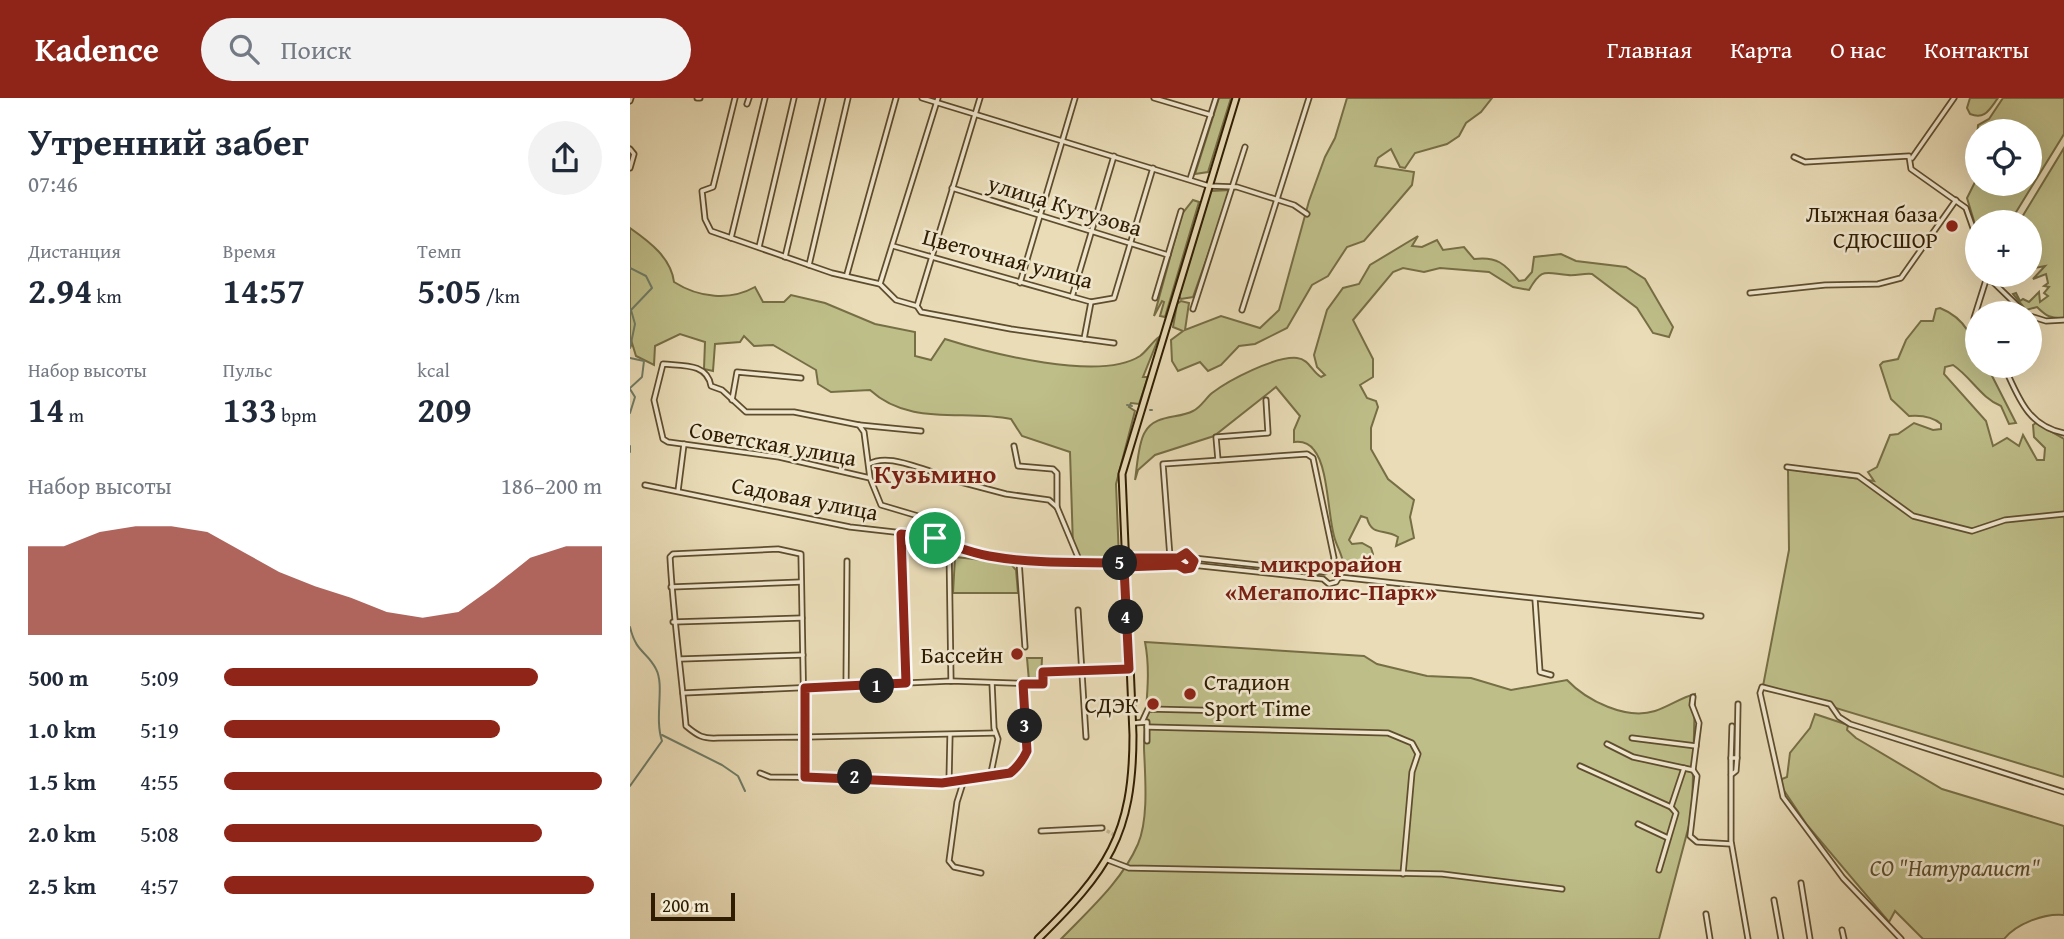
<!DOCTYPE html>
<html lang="ru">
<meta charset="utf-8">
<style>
:root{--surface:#fff;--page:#f2f2f3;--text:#1f2937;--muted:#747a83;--accent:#8f2418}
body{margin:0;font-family:"Gentium Book Plus",serif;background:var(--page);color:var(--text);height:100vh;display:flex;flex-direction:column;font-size:26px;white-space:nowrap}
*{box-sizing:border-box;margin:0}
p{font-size:23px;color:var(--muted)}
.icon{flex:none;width:38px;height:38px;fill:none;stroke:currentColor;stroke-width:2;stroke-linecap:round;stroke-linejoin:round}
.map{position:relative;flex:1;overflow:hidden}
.sheet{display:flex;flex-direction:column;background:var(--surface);width:630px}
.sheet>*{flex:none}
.buttons{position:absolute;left:1335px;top:21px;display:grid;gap:14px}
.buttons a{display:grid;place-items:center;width:77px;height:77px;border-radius:50%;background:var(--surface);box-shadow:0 7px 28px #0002;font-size:35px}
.scale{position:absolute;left:21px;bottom:18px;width:84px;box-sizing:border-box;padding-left:7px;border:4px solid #2f1d01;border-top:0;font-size:19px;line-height:24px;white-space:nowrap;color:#2f1d01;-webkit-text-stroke:5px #f1e8d0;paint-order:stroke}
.pin{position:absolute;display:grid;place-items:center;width:60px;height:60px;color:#fff;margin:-30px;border:4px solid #fff;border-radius:50%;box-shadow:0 2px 7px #0007}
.km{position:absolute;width:35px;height:35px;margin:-18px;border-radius:50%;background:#222;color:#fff;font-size:19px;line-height:35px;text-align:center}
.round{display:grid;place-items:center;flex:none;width:74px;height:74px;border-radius:37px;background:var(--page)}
.head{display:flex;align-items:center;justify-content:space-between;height:119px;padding:0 28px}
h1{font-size:38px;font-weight:600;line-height:52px}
.stats{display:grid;grid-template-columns:repeat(3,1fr);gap:10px;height:119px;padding:7px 28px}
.stats div{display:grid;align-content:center}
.stats b{font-size:35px;font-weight:600}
.stats small{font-size:19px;font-weight:400}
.stats p{font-size:19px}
.chart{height:196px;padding:14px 28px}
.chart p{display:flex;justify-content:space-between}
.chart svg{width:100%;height:126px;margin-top:7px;fill:var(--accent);opacity:.7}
ul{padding:0 28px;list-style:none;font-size:23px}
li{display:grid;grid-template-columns:112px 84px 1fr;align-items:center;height:52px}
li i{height:18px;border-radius:9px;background:var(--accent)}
header{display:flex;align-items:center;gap:42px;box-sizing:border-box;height:98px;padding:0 35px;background:var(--accent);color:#fff}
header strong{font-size:33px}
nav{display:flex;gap:38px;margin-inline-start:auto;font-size:24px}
.search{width:490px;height:63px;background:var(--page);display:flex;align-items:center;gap:18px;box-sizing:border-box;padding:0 24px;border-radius:38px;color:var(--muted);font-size:26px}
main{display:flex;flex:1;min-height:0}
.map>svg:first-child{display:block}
</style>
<header>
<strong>Kadence</strong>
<div class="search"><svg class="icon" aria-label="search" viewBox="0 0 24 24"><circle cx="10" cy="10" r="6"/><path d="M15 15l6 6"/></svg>Поиск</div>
<nav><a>Главная</a><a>Карта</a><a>О нас</a><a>Контакты</a></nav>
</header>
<main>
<section class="sheet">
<div class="head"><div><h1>Утренний забег</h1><p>07:46</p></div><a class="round"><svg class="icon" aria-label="share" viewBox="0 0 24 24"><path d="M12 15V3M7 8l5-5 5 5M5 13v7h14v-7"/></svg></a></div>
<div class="stats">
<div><p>Дистанция</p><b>2.94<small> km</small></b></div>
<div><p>Время</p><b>14:57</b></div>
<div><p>Темп</p><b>5:05<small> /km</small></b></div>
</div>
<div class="stats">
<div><p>Набор высоты</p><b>14<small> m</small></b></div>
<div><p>Пульс</p><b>133<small> bpm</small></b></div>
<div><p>kcal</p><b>209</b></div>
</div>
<div class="chart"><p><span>Набор высоты</span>186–200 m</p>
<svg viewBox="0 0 160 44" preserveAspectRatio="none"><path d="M0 44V13L10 13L20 8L30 6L40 6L50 8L60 15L70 22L80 27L90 31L100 36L110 38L120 36L130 27L140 17L150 13L160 13V44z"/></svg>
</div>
<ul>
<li><b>500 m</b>5:09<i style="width:83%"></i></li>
<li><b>1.0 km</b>5:19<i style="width:73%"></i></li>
<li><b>1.5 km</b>4:55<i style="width:100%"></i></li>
<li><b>2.0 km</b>5:08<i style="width:84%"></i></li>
<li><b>2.5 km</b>4:57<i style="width:98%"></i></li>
</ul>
</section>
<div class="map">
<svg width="1434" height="841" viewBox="0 0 1434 841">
<rect width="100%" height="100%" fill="#e9dcb7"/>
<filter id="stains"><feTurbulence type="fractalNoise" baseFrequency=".00286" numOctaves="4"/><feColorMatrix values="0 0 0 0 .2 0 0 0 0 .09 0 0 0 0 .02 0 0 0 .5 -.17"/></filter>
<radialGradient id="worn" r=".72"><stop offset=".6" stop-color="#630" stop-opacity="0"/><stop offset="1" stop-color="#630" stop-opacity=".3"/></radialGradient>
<g fill="#bebe89" stroke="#766e45" stroke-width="2">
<path d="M589,0H601L578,74L565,76Z"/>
<path d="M717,0H862L851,14L836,25L829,38L817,46L785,55L775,70L770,69L761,51L748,60L745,68L784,74L782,87L734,143L717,149L698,178L682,187L657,230L625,246L609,248L591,267L578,273L570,264L548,273L542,263L541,242L553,233L543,229L547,206L551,203L559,205L555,232L591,218L630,230L649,212L679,103L695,59L705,40Z"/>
<path d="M1340,0H1368C1359,12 1355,22 1340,16L1337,10Z"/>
<path d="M1373,0H1434V36L1380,124H1348L1347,133L1337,100L1347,80L1348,86H1400V33H1348L1347,57L1346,54L1348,27L1359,21Z"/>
<path d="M1434,50V220C1421,221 1416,218 1407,209L1396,212L1383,196L1386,195L1390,203L1393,201L1399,204L1409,194L1410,204L1418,198L1414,195L1419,189L1414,188L1418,185L1416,176L1403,181L1415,168L1400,171V124H1389Z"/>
<path d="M601,92L563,199L551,201L549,198L581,93Z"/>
<path d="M563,102L569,104L535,219L530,218L534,204L532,203L524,218L552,116Z"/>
<path d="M0,130C20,144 41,160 44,184C69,200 100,203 125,189L133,204H154L161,197L195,205L245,226L285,234V258L301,262L315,241C359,255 470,284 510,258C517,253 522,244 529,239L513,279H518L509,306L501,305L499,309L505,313L486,386L489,461H452L443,448L440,354L392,338L381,321C335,311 280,329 240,292L201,294L188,286L186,272L143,247L124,248L114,238L110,244L85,246L83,273L74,271L75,244L50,236L25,248L24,267L6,258L2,245L0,250Z"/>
<path d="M788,138L782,148L792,149L807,142L813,152L834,149L844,161C867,158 875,166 889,183L895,182L902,174L904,159L931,156L946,163L996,169L1015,181L1043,229L1039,239L1023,235L1007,210L962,176C954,175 946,178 938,177C915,175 912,169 899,192L883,189L859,174L810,170L794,174L773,170L763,174L723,222L743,261V279L730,287L737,300L746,303L748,309L741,330V351L758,381L784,402L780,419L784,440L766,448L768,439C754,430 742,439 737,420L731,418L719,442L722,446L732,445L741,450L743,456L739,461L717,466L713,464C711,454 706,447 704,438C698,417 698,368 684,352C679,345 672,343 664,344V332L670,318L646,289L584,338L525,357L508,372L505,382C507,370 508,345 515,334C525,316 548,321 563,313C571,309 575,301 582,295C599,282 645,258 667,260C679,261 682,274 691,279L695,277L687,269L684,257L697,212L713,190L729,186L740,167Z"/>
<path d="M1310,210C1335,220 1347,242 1348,268H1357L1386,325L1379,326L1371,308C1351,300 1341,279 1323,267L1315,269L1314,276L1356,323L1363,348L1377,340L1389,348L1393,337L1407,362H1414L1415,350L1404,339L1403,327L1406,325L1434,341V679L1133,588L1159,452L1158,371L1244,383L1238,374L1247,369L1260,337L1268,336L1284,325L1303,332L1311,331V326C1302,318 1291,317 1279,318L1261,301L1250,267L1253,264L1268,261L1276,242L1291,223H1303L1306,211Z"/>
<path d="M325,459L380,465L386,472L388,495H323Z"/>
<path d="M515,544L734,558L747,566L797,578L841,580L881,592L937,582C957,603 996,622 1025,613C1040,608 1050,600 1065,596L1062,716L1029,841H431C459,812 492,783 508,746C519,720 515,678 514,650C514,614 522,580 515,544Z"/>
<path d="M397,560H412L411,581L399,583Z"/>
<path d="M1185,616L1218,627L1217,632L1226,640L1312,691L1434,728V817C1414,815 1386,826 1374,841H1293L1265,813L1259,824L1177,727L1151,688L1152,681L1157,679L1160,655L1180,630Z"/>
</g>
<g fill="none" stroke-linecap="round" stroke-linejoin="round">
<g stroke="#6f7c66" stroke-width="2">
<path d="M0,170L16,178L22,190L1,212L5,226L0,250"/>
<path d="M0,260L14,263L12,279L0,290"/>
<path d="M0,291L5,299L0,315"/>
<path d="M497,307L502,308"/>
<path d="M520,312H522"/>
<path d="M0,348V354"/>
<path d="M0,529C6,555 17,553 26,571C35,588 24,619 32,643L0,688"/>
<path d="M32,637L92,667L108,678L115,693"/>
</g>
<path stroke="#c4b693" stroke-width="3.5" stroke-dasharray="3.5 2" stroke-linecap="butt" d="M472,730L488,739"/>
<g stroke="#5e4d2e" stroke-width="7">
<g id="minor">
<path d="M67,0H70"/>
<path d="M105,0L83,89L72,93L75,121L81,133L202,175L250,186L266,202L287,208L291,214L381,231L484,245"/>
<path d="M292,0L579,88L607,89L664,107L677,116"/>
<path d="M524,0L581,17"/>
<path d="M0,3L1,0"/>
<path d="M117,6L119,0"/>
<path d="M0,51L4,56L0,70"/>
<path d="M1164,59L1175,64L1279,58L1281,71L1336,110L1348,144"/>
<path d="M1282,60L1324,0"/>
<path d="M560,81L586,0"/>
<path d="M322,90L538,157"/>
<path d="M101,140L135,0"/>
<path d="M263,148L461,204L484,200L523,70"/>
<path d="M129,149L164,0"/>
<path d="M155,159L193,0"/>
<path d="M179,167L218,0"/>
<path d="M217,176L266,0"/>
<path d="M1356,182L1363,184L1395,215"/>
<path d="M390,185L445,0"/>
<path d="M250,186L308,0"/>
<path d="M1120,195L1195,187L1248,186L1271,180L1326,102"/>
<path d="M442,199L484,58"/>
<path d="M525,200L551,113"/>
<path d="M287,208L350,0"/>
<path d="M563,211L615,49"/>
<path d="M612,212L679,0"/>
<path d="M1400,218L1416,223L1434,222"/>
<path d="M1348,233L1344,220L1356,182"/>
<path d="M454,241L461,204"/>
<path d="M1374,268C1388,298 1397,328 1434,335"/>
<path d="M102,302L107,274L171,280"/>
<path d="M229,327L291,333"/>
<path d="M384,348L388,368L423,371L427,375V409"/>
<path d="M588,362L586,339L638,335L636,302"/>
<path d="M239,366C256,356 282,368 300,373"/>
<path d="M1157,369L1228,378L1283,418L1342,433L1375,422L1434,416"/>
<path d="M240,380L149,359L38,344L33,341L24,302L33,266C53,268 77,265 81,288L92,292L116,314H164L229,327L234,334L240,380L251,407L288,418L305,440"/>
<path d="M323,382L376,396L419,402L427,409L450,464"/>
<path d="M15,387L220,429L291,437L319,448L389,463L493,465"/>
<path d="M48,393L54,346"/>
<path d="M271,437L276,585"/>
<path d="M319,448L321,583"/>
<path d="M540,459L533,366L677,356L683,360L704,460L702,470"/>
<path d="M495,460H548L556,455L563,460L694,474L702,470L709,479L1071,518"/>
<path d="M389,463L395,549"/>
<path d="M496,469L548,467L555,471L562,467L693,481L699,486L706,484L709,479"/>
<path d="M41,489L171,484"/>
<path d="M905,501L910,574L921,577"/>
<path d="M448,512L456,639"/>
<path d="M43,524L172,520"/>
<path d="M51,561L173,557"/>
<path d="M216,589L217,463"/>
<path d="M53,595L321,583L413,586V574L499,571"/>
<path d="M1063,599L1062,607L1069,625L1063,672"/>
<path d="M512,624L518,611L605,613"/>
<path d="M504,625L517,624V643"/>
<path d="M517,629L758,635L782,645L788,656L782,674L773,776"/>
<path d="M1002,640L1066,648"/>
<path d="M977,646L1003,659L1063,672L1067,678L1060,738L1067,744L1101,746"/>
<path d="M1101,660L1102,628"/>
<path d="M1107,660L1108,606"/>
<path d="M950,668L1041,709"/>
<path d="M130,675L140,679L242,680L261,685H312L361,675L376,676L389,668L390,660L397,653L393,586"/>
<path d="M361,675L368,641L364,630L362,585"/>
<path d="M1101,677L1106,673L1107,660H1101V743L1118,841"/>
<path d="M175,679L171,456L148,451L43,456L40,459C43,516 51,572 56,628C68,638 73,641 88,640L171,639H176L365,635"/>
<path d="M334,682L327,704L319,763L324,769L351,775"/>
<path d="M319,683L320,637"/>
<path d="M1008,726L1038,740"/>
<path d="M411,733L472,730"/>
<path d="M478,762L499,770L812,776L932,791"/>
<path d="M1029,772L1046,715L1041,709L1054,670"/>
<path d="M1171,785L1180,841"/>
<path d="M1144,802L1151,841"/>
<path d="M1076,816L1080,841"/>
<path d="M1212,832L1214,841"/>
<path d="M1271,841L1213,780L1153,699L1130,595L1132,589L1200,606L1209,619L1220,626L1434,694"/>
</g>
</g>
<g stroke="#2f1d01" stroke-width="9">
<path id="major" d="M408,841C477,773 503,738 503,637L492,376L606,0"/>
</g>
<use href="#minor" stroke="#f1e8d0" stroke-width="3.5"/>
<use href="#major" stroke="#e9dcb7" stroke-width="5"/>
</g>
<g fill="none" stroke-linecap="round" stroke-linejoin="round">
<g stroke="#fff" stroke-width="14">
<path id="route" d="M271,436C303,438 328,452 359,458C403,466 449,464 494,465L493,460H548L556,455L564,463L561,470L555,471L548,467L494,469L499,571L413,574V586H393L397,653C394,660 387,670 380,675L312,685L175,679V590L276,585Z"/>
</g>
<use href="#route" stroke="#8f2418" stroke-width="9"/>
</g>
<g fill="#8f2418" stroke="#f1e8d0" stroke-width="2.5">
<circle cx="1322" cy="128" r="7"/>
<circle cx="387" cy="556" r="7"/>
<circle cx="560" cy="596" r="7"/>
<circle cx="523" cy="606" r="7"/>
</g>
<g text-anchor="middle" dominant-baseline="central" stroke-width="5" stroke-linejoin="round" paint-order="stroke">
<g font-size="23" fill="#2f1d01" stroke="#f1e8d0">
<text transform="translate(435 107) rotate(17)">улица Кутузова</text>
<text transform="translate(378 160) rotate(15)">Цветочная улица</text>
<text transform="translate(143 345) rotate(10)">Советская улица</text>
<text transform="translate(175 400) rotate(11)">Садовая улица</text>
</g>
<g font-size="23" fill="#2f1d01" stroke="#f1e8d0" text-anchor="end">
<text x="1308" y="115">Лыжная база<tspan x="1308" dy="26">СДЮСШОР</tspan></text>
<text x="373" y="556">Бассейн</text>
<text x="574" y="583" text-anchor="start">Стадион<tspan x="574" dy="26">Sport Time</tspan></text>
<text x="509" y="606">СДЭК</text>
</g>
<g font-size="23" font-style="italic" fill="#5a4d2a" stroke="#f1e8d0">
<text x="1325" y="769">СО "Натуралист"</text>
</g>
<g font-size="24" font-weight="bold" fill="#7a1f14" stroke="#f1e8d0">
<text x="701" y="465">микрорайон<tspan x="701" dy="28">«Мегаполис-Парк»</tspan></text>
</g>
<g font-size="26" font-weight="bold" fill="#7a1f14" stroke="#f1e8d0">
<text x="305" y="375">Кузьмино</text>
</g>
</g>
<rect width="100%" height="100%" filter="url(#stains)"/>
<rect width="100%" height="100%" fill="url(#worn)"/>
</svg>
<div class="buttons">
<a><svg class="icon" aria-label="locate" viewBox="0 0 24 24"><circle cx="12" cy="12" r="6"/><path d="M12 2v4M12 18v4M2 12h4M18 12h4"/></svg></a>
<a>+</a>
<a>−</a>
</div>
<div class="scale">200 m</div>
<div class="pin" style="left:305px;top:440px;background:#1e9e55"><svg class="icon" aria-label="arrive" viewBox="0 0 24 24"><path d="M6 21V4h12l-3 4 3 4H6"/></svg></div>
<b class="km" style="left:247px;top:588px">1</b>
<b class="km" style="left:225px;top:679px">2</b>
<b class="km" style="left:395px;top:628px">3</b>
<b class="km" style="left:496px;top:519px">4</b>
<b class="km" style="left:490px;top:465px">5</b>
</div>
</main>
